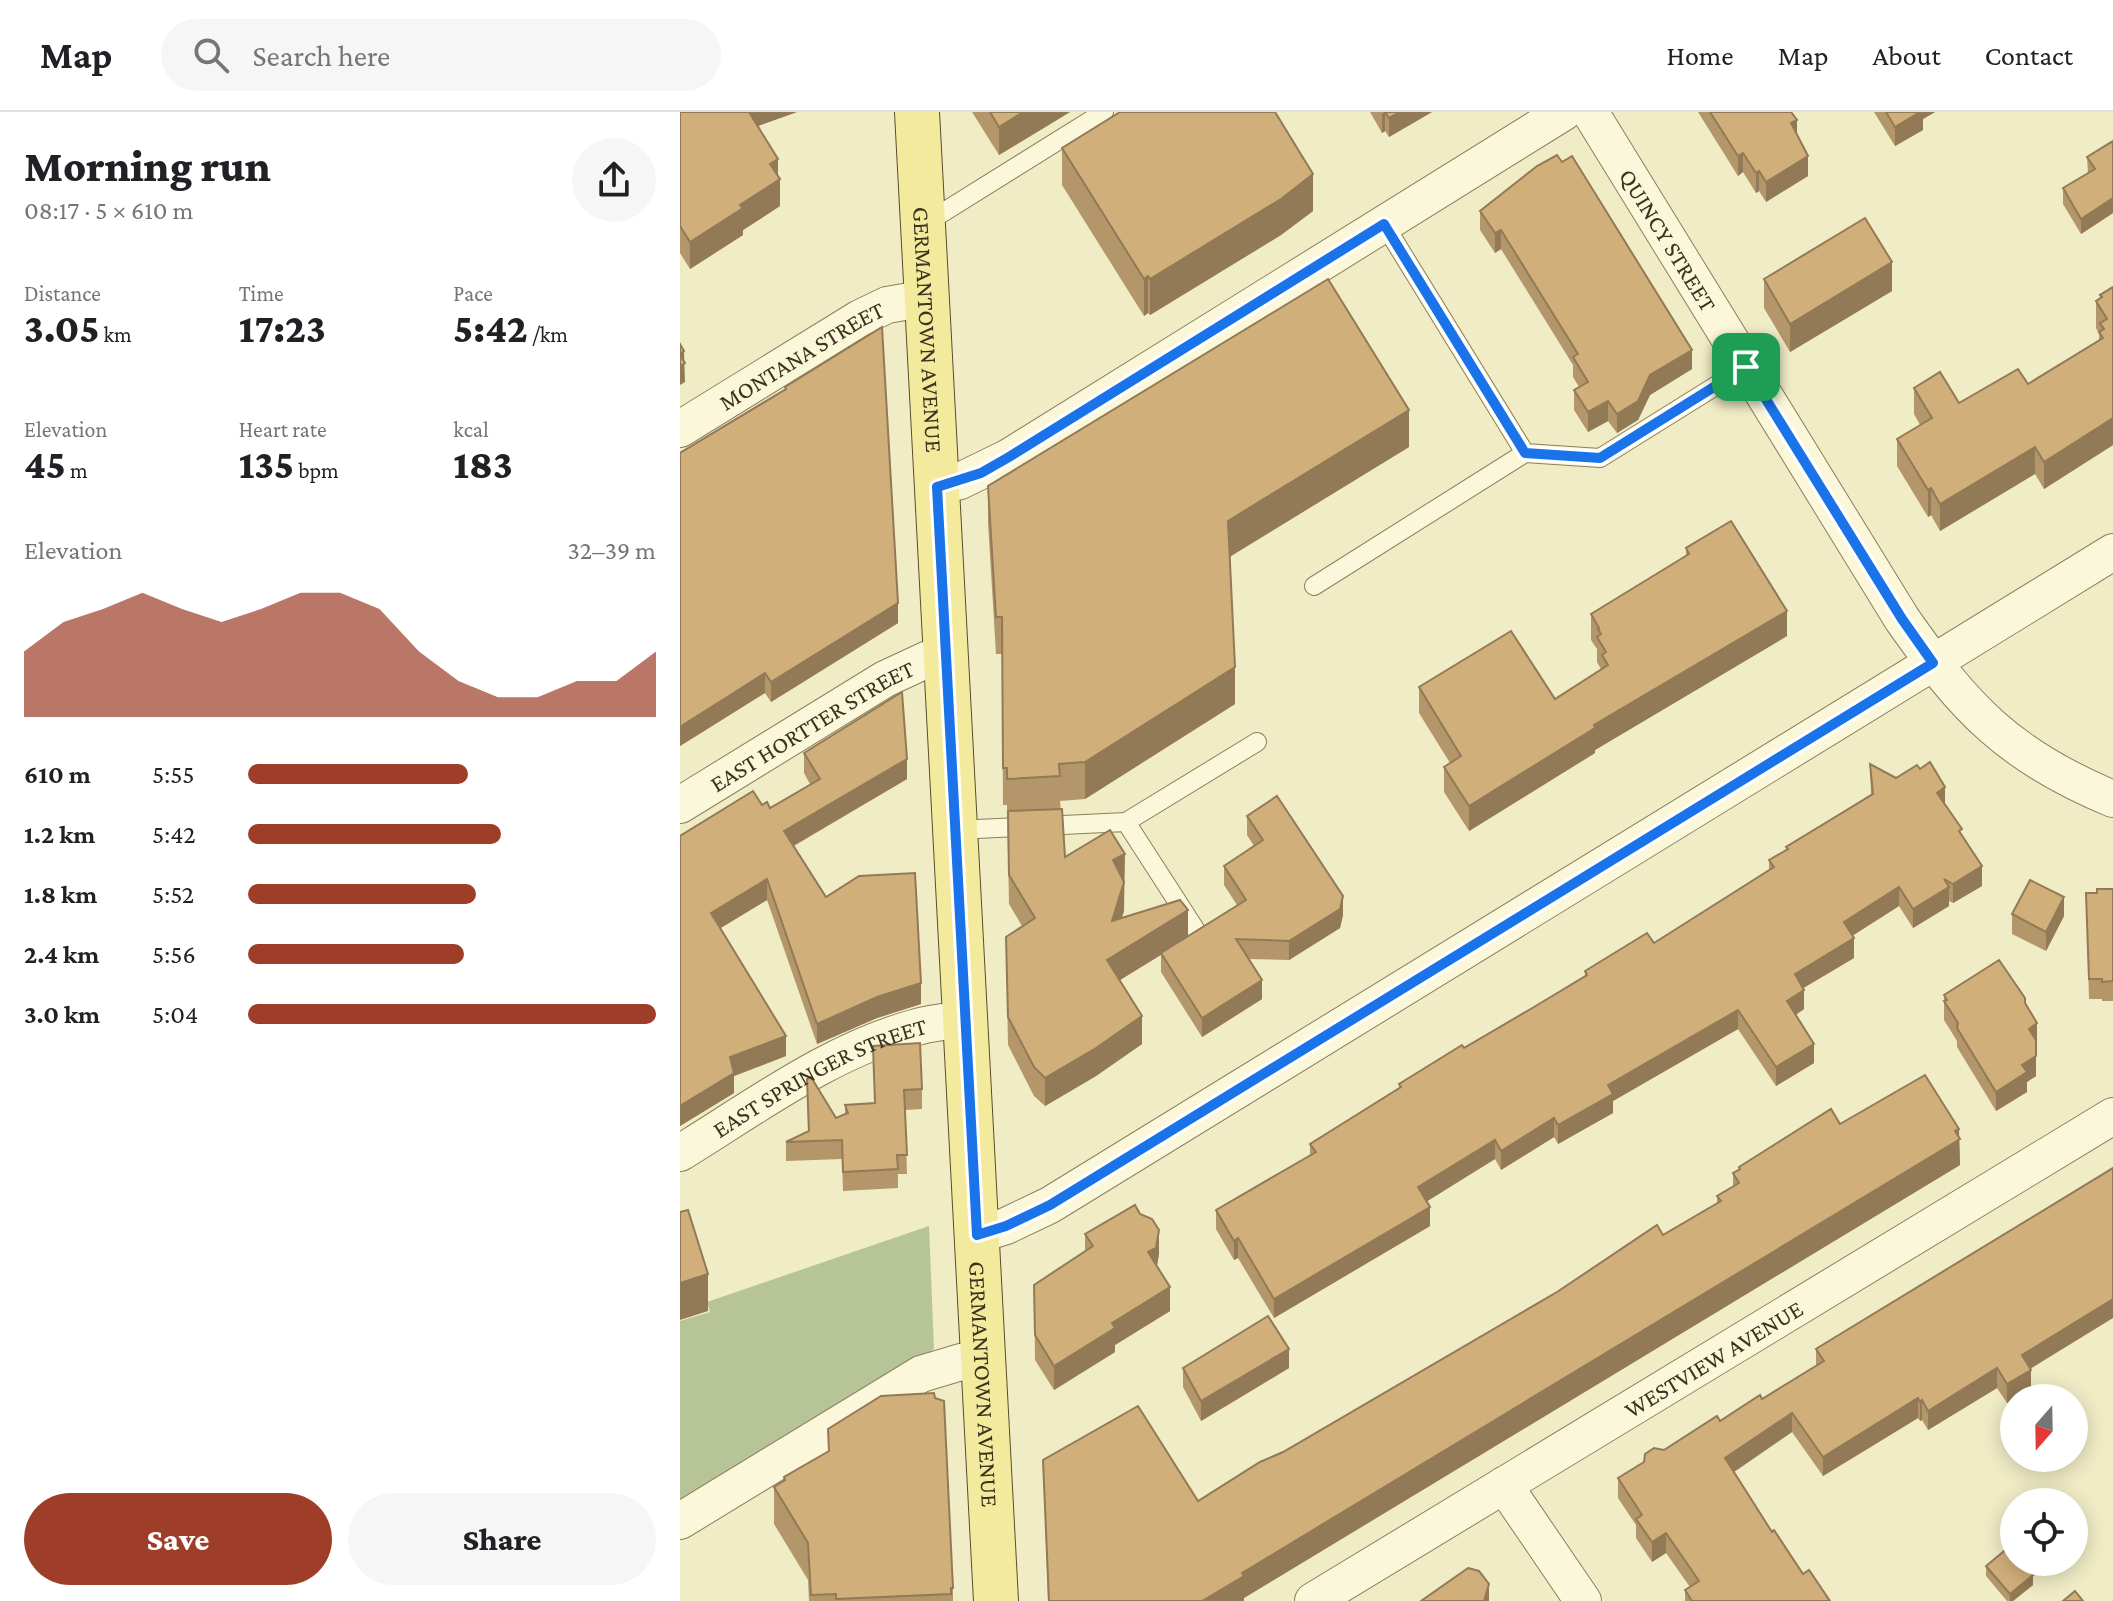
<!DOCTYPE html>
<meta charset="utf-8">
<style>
:root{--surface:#fff;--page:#f6f6f6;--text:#202124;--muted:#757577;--line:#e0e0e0;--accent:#9e3e28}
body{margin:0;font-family:"Crimson Pro",serif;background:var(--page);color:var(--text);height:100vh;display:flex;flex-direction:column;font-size:30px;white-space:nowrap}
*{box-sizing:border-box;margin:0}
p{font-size:26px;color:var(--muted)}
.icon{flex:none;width:44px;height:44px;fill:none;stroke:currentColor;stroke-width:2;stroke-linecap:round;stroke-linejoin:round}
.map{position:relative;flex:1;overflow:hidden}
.details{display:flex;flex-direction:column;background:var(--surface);width:680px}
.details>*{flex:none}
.needle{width:52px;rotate:200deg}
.controls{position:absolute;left:1320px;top:1272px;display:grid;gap:16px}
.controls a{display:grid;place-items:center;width:88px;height:88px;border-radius:50%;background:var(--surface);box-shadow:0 4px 20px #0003;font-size:40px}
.pin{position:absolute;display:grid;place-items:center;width:68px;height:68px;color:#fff;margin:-34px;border-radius:16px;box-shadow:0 4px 12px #0006}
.round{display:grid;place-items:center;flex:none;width:84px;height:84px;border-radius:42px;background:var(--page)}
.overview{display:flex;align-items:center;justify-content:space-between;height:136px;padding:0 24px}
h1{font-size:44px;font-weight:800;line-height:60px}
.figures{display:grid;grid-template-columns:repeat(3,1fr);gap:12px;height:136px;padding:8px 24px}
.figures div{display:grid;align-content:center}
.figures b{font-size:40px;font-weight:800}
.figures small{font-size:22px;font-weight:400}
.figures p{font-size:22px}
.chart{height:224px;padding:16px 24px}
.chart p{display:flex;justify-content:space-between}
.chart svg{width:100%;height:144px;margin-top:8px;fill:var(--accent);opacity:.7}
.cta{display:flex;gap:16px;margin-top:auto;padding:16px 24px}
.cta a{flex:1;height:92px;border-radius:48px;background:var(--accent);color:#fff;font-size:32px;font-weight:800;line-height:92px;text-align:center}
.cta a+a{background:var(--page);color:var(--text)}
ul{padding:0 24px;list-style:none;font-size:26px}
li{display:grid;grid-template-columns:128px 96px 1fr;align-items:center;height:60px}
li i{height:20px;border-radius:10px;background:var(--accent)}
header{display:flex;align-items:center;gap:48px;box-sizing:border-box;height:112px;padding:0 40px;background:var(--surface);border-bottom:2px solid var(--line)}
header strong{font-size:38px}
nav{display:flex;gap:44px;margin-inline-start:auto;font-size:28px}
.search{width:560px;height:72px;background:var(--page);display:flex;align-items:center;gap:20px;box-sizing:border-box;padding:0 28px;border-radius:44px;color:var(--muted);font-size:30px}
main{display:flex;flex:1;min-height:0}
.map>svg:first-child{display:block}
</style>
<header>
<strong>Map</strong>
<div class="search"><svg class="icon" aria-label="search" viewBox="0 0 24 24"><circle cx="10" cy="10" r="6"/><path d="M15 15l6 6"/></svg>Search here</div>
<nav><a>Home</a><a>Map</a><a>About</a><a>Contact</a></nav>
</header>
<main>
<section class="details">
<div class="overview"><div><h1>Morning run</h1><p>08:17 · 5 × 610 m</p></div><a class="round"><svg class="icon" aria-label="share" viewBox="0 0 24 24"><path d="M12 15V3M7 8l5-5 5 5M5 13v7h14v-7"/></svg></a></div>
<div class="figures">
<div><p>Distance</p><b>3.05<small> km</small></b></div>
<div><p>Time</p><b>17:23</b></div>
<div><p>Pace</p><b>5:42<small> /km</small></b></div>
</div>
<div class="figures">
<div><p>Elevation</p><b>45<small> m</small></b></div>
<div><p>Heart rate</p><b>135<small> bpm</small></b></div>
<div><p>kcal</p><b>183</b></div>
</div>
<div class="chart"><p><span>Elevation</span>32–39 m</p>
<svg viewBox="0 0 160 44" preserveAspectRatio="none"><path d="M0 44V24L10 15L20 11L30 6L40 11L50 15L60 11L70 6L80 6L90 11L100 24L110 33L120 38L130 38L140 33L150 33L160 24V44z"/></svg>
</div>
<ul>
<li><b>610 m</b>5:55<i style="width:54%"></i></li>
<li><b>1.2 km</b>5:42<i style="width:62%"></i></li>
<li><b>1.8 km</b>5:52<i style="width:56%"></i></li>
<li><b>2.4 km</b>5:56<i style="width:53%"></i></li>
<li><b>3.0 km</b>5:04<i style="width:100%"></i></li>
</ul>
<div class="cta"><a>Save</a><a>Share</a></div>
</section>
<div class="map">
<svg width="1433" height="1489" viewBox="0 0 1433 1489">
<rect width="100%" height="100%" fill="#f0ecc6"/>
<path fill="#b6c498" d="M249,1114L254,1237L0,1392V1209L30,1200L27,1190Z"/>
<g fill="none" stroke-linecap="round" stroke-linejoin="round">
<g stroke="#8d7f5b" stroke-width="20">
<g id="service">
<path d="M246,111L424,0"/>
<path d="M704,112L845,341L920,346L1066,255"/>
<path d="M634,474L845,341"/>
<path d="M446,710L577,630"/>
<path d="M276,718L446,710L515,817"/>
</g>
</g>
<g stroke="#8d7f5b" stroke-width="38">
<g id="minor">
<path id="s1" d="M910,0L1222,507C1285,597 1329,644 1433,687"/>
<path id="s2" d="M0,317L180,206L207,193L247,186"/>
<path d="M257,375L280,369L329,345L884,0"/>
<path id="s3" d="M0,693L205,567L246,548L266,544"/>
<path id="s4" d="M0,1041C75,995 151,938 237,915C253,910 269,909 286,907"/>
<path d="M297,1123L326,1114L370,1093L1433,440"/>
<path d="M824,1373L903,1489"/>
<path d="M0,1409L241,1262L281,1250L303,1248"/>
<path id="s5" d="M633,1489L1433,1004"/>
</g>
</g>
<g stroke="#5b4c2f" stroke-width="46">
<g id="primary">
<path id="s6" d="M237,0L316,1489"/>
</g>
</g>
<use href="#service" stroke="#faf7da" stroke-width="18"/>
<use href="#minor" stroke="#faf7da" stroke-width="36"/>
<use href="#primary" stroke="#f4ea9d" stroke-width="44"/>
</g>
<g fill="#b3966a">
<path d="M0,0H117L78,14L98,64L100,94L63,118V123L10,157L0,141Z"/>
<path d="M292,0H390L319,43Z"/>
<path d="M690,0H752L709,25L705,19L702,21Z"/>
<path d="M1018,0H1111L1128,64L1086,90L1079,79L1076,81L1063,60L1058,64Z"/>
<path d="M1194,0H1255L1243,7V18L1215,34Z"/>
<path d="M1433,29V101L1401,122L1383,92V76L1408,61L1407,45Z"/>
<path d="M382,36L633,99L601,123L470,203L468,201L464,204L382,73Z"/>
<path d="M800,99L1012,257L970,283L958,308L937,321L928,309L908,320L894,298V278L899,275L893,265V253L821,137L815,141L800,118Z"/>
<path d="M1084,167L1212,179L1110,240L1084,196Z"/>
<path d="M1433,175V333L1364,377L1355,362L1260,419L1251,403L1248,405L1217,354V327L1240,313L1234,302V276L1279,291L1348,272L1419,229V222L1416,216V189L1420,186V183Z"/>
<path d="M105,275L218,511L91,590L85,581L0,634V341L105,278Z"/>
<path d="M729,335L550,444L555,592L405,687L380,689L385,745L445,771H444V799L441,807L508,824L557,793L544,773V754L574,734L567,723V704L663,803L660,816L609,848L568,847L582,887L522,925L481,860V843L440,868L462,932L416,964L365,994L354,984L328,933L326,825L342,814L329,792L327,693H323L322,542H316L308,411V374Z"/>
<path d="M1006,436L1107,524L915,638V641L789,719L764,680V655L770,651L739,601V575L875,587L921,557L917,550V537L911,528V502L1006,444Z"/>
<path d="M124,641L227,667L114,734L146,785L241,892L197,906L137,932L87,788L40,816L106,944L54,964V981L0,1014V724L82,693L90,696L130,672L124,661Z"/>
<path d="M1190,652L1265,693L1282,723L1302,774L1273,791L1269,789V794L1233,816L1219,794L1172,824L1174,846L1123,876L1124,897L1116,903L1134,951L1096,974L1058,917L933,989V1001L878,1032L874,1025L821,1058L815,1047L746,1089L750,1114L594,1206L558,1146L554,1148L536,1117V1098L630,1044V1032L719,976V972L854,895L905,864V859L974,831L1089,758V748L1106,738V735L1191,682Z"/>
<path d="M1433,777V889H1422V887H1409L1406,781H1417Z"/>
<path d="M1332,802L1384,804L1366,839L1332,822Z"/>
<path d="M1264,883L1345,891L1357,930L1356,932V964L1347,970V980L1316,999L1277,935V929L1264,908Z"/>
<path d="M193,934L242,977V997L225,998L227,1062H218V1076L163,1079L162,1047L106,1049V1030L128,1020L127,967L156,1006L165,1002V993L195,991Z"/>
<path d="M1160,1012L1279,1025L1280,1053L564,1486V1489H368L363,1348L518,1389L1037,1091V1084L1053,1074V1061L1059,1058V1055Z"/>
<path d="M405,1122L479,1142L477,1153L490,1199L435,1233V1240L374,1278L355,1248L354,1173L405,1139Z"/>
<path d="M1136,1237L1350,1257L1351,1277L1327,1291L1317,1276L1248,1318L1242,1308L1240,1309L1238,1306L1143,1364L1112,1320L1054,1360L1092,1420L1123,1462L1150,1489H1005V1478L1010,1475L986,1441L972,1450L956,1426V1413L938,1386V1366L984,1338L1082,1287L1136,1254Z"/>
<path d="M503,1256H609L521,1309L503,1275Z"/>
<path d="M148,1317L273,1476V1489H129L128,1468L94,1412V1375L104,1369V1365L148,1339Z"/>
<path d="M1306,1454L1353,1473L1333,1489H1327L1306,1464Z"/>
</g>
<g fill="#927a56">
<path d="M64,0H117L64,19Z"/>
<path d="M343,0H390L319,43V15Z"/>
<path d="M705,0V19L702,21V2Z"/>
<path d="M720,0H752L709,25V6Z"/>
<path d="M1238,0H1255L1243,7V18L1215,34V15Z"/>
<path d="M1117,8V27L1111,11Z"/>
<path d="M1063,41V60L1058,64V44Z"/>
<path d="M1128,44V64L1086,90V70Z"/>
<path d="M98,47V68L100,67V94L63,118V123L10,157V130L60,93L90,52Z"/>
<path d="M1079,59V79L1076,81V61Z"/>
<path d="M633,62V99L601,123L470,203V167Z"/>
<path d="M1433,86V101L1401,122V107Z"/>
<path d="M821,118V137L815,141V121Z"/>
<path d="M1212,150V179L1110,240V212Z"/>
<path d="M468,164V201L464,204V167Z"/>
<path d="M1012,238V257L970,283L958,308L937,321V302L970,263Z"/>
<path d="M4,239L5,270L0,273V242Z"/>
<path d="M928,289V309L908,320V300Z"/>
<path d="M729,298V335L548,446V409Z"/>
<path d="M1433,306V333L1364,377V350Z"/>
<path d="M1355,335V362L1260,419V392Z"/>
<path d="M1251,376V403L1248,405V378Z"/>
<path d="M218,491V511L91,590V570Z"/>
<path d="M1107,499V524L915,638V641L789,719V694L914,613Z"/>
<path d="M555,555V592L405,687V650Z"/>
<path d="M85,561V581L0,634V615Z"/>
<path d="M227,647V667L104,739V719Z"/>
<path d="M1265,675V695L1257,681Z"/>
<path d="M445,742L444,799L432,838L433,748Z"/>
<path d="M1302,754V774L1273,791V772Z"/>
<path d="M87,767V788L31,822V801Z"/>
<path d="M1219,775V794L1164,829V810Z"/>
<path d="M1269,775V794L1233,816V797Z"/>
<path d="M663,784V803L660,816L609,848V829Z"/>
<path d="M1384,785V804L1366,839V820Z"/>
<path d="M508,798V826L427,876V848Z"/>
<path d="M1174,826V846L1115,881V862Z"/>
<path d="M582,868V887L522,925V906Z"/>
<path d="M241,871V892L197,906L137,932V912L197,885Z"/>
<path d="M1124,878V897L1107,908V889Z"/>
<path d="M1058,898V917L933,989V1001L878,1032V1013L928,973Z"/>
<path d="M462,904V932L416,964L365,994V966Z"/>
<path d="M1357,911V930L1349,936V917Z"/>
<path d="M106,924V944L54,964V981L0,1014V994L50,945Z"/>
<path d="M1134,932V951L1096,974V955Z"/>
<path d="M1356,944V964L1347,970V980L1316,999V980L1342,953Z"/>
<path d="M874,1006V1025L821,1058V1039Z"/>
<path d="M1279,1017L1280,1053L564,1486V1489H522L562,1461Z"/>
<path d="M815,1028V1047L738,1095V1075Z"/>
<path d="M750,1095V1114L594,1206V1187Z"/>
<path d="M479,1118V1142L476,1160L468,1140Z"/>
<path d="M558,1126V1146L554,1148V1129Z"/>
<path d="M28,1162V1199L0,1208V1171Z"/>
<path d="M490,1175V1199L435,1233V1240L374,1278V1254L432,1211Z"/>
<path d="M1433,1187V1206L1342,1262V1243Z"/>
<path d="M609,1237V1256L521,1309V1289Z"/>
<path d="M1317,1256V1276L1248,1318V1299Z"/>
<path d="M1351,1258V1277L1327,1291V1272Z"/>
<path d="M1238,1286V1306L1143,1364V1345Z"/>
<path d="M1242,1288V1308L1240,1309V1290Z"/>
<path d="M1112,1301V1320L1045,1366V1346Z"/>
<path d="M986,1421V1441L972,1450V1430Z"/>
<path d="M1353,1463V1473L1333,1489H1330V1482Z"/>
<path d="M809,1472V1489H804Z"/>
</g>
<g fill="#d0af7b" stroke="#927a56" stroke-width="2">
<path d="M0,0H69L98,47L90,52L100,67L60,93L63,96L10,130L0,114Z"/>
<path d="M310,0H343L319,15Z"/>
<path d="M440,0H595L633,62L601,87L470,167L468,164L464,167L382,36Z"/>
<path d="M705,0H720L709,6Z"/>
<path d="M1030,0H1111L1117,8L1111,11L1128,44L1086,70L1079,59L1076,61L1063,41L1058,44Z"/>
<path d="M1206,0H1240L1215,15Z"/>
<path d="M1433,29V86L1401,107L1383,76L1415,57L1407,45Z"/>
<path d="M877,43L882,50L892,44L1012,238L970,263L958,289L937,302L928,289L908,300L894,278L908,270L893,245L898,242L821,118L815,121L800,99L857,54Z"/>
<path d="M1185,106L1212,150L1110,212L1084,167Z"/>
<path d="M648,167L729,298L548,409L555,555L405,650L379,652L380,664L327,667V656H323L322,505H316L308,374Z"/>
<path d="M1433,175V306L1364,350L1355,335L1260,392L1251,376L1248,378L1217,327L1252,306L1234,276L1260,260L1279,291L1338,257L1348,272L1423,226L1419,220L1424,217L1420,211L1427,207L1416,189L1422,185L1420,183Z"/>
<path d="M202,215L218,491L91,570L85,561L0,615V341L106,277L105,275Z"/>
<path d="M0,232L4,239L0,242Z"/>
<path d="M0,243L5,251L0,254Z"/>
<path d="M1051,409L1107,499L914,613L915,616L789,694L764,655L781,644L739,575L831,519L875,587L928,553L922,543L926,540L917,525L921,522L918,517L919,516L911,502L1009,442L1006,436Z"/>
<path d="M222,580L227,647L104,719L146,785L179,764L235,761L241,871L197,885L137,912L87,767L31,801L106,924L50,945L54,961L0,994V724L73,679L82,693L87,690L90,696L140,667L124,641Z"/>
<path d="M1250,650L1265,675L1257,681L1282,717L1279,719L1302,754L1273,772L1264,767L1269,775L1233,797L1219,775L1164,810L1174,826L1115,862L1124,878L1107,889L1134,932L1096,955L1058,898L928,973L933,982L878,1013L874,1006L821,1039L815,1028L738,1075L750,1095L594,1187L558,1126L554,1129L536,1098L636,1040L630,1032L721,975L719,972L782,933L784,936L854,895L907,863L905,859L967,821L974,831L1094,755L1089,748L1108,737L1106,735L1193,682L1190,652L1216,666L1237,653L1240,657Z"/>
<path d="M597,684L663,784L660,797L609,829L556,827L582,868L522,906L481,841L566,788L544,754L583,728L567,704Z"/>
<path d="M382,697L385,745L430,718L445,742L433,748L444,770L432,809L500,788L508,798L427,848L462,904L416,936L365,966L354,955L328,905L326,825L355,806L329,763L328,699Z"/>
<path d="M1350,768L1384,785L1366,820L1332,802Z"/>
<path d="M1417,777H1433V869L1422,870V867H1409L1406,781H1417Z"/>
<path d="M1319,848L1345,886V891L1357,911L1349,917L1356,928V944L1342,953L1347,960L1316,980L1277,916L1278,911L1264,889L1267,888L1264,883Z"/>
<path d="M240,931L242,977L224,978L227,1043H217L218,1057L163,1060L162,1028L106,1030L129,1019L127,967L131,965L156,1006L168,1001L165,993L195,991L193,934Z"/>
<path d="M1245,963L1279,1017L1275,1019L1280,1027L562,1461L564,1464L522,1489H369L363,1348L458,1294L518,1389L580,1350L603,1340L877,1180L977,1113L983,1123L1041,1089L1037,1084L1059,1071L1053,1061L1060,1057L1059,1055L1151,997L1160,1012Z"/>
<path d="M1433,1056V1187L1342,1243L1351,1258L1327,1272L1317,1256L1248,1299L1242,1288L1240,1290L1238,1286L1143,1345L1112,1301L1045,1346L1092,1420L1094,1418L1123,1462L1129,1458L1150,1489H1012L1005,1478L1019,1469L986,1421L972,1430L956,1407L962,1403L938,1366L964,1350L965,1342L974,1336L984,1338L1037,1304L1040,1309L1080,1283L1082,1287L1144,1249L1136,1237L1139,1235Z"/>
<path d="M455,1093L460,1102L472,1107L479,1118L476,1136L468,1140L490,1175L432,1211L435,1216L374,1254L355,1223L354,1173L413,1134L405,1122Z"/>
<path d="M8,1098L28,1162L0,1171V1100Z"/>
<path d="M588,1204L609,1237L521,1289L503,1256Z"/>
<path d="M254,1281L255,1286L264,1289L272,1456L273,1476H271V1482L156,1487V1482L131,1483L128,1431L94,1375L105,1368L104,1365L149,1339L148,1317L201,1284Z"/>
<path d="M1329,1435L1334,1441V1450H1342L1353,1463L1330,1482L1306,1454Z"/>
<path d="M788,1456L799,1459L809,1472L804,1489H741Z"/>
<path d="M1395,1479L1403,1489H1383Z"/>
</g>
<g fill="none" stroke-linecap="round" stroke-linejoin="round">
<g stroke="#fff" stroke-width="16">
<path id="route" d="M704,112L845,341L920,346L1066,255L1222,507L1253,551L370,1093L326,1114L297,1123L257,375L301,361L329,345Z"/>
</g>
<use href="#route" stroke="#1a73e8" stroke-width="10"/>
</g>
<g text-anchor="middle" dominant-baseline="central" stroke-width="6" stroke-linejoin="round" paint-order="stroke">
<g font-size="24" fill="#3c331f" stroke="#f7f4d6">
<text stroke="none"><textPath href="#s1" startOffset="150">QUINCY STREET</textPath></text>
<text stroke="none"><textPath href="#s6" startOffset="218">GERMANTOWN AVENUE</textPath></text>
<text stroke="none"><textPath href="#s2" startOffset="142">MONTANA STREET</textPath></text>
<text stroke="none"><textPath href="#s3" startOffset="154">EAST HORTTER STREET</textPath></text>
<text stroke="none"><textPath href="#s4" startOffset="160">EAST SPRINGER STREET</textPath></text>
<text stroke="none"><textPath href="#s5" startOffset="468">WESTVIEW AVENUE</textPath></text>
<text stroke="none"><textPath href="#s6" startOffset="1274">GERMANTOWN AVENUE</textPath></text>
</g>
</g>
</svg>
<div class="controls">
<a><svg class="needle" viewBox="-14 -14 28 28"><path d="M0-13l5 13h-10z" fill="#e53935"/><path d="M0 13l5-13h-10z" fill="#757577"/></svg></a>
<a><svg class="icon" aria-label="locate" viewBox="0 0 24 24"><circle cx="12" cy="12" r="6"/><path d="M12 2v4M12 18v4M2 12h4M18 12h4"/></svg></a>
</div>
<div class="pin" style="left:1066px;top:255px;background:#1e9e55"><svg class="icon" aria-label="arrive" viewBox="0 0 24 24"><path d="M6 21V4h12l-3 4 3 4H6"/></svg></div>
</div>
</main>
